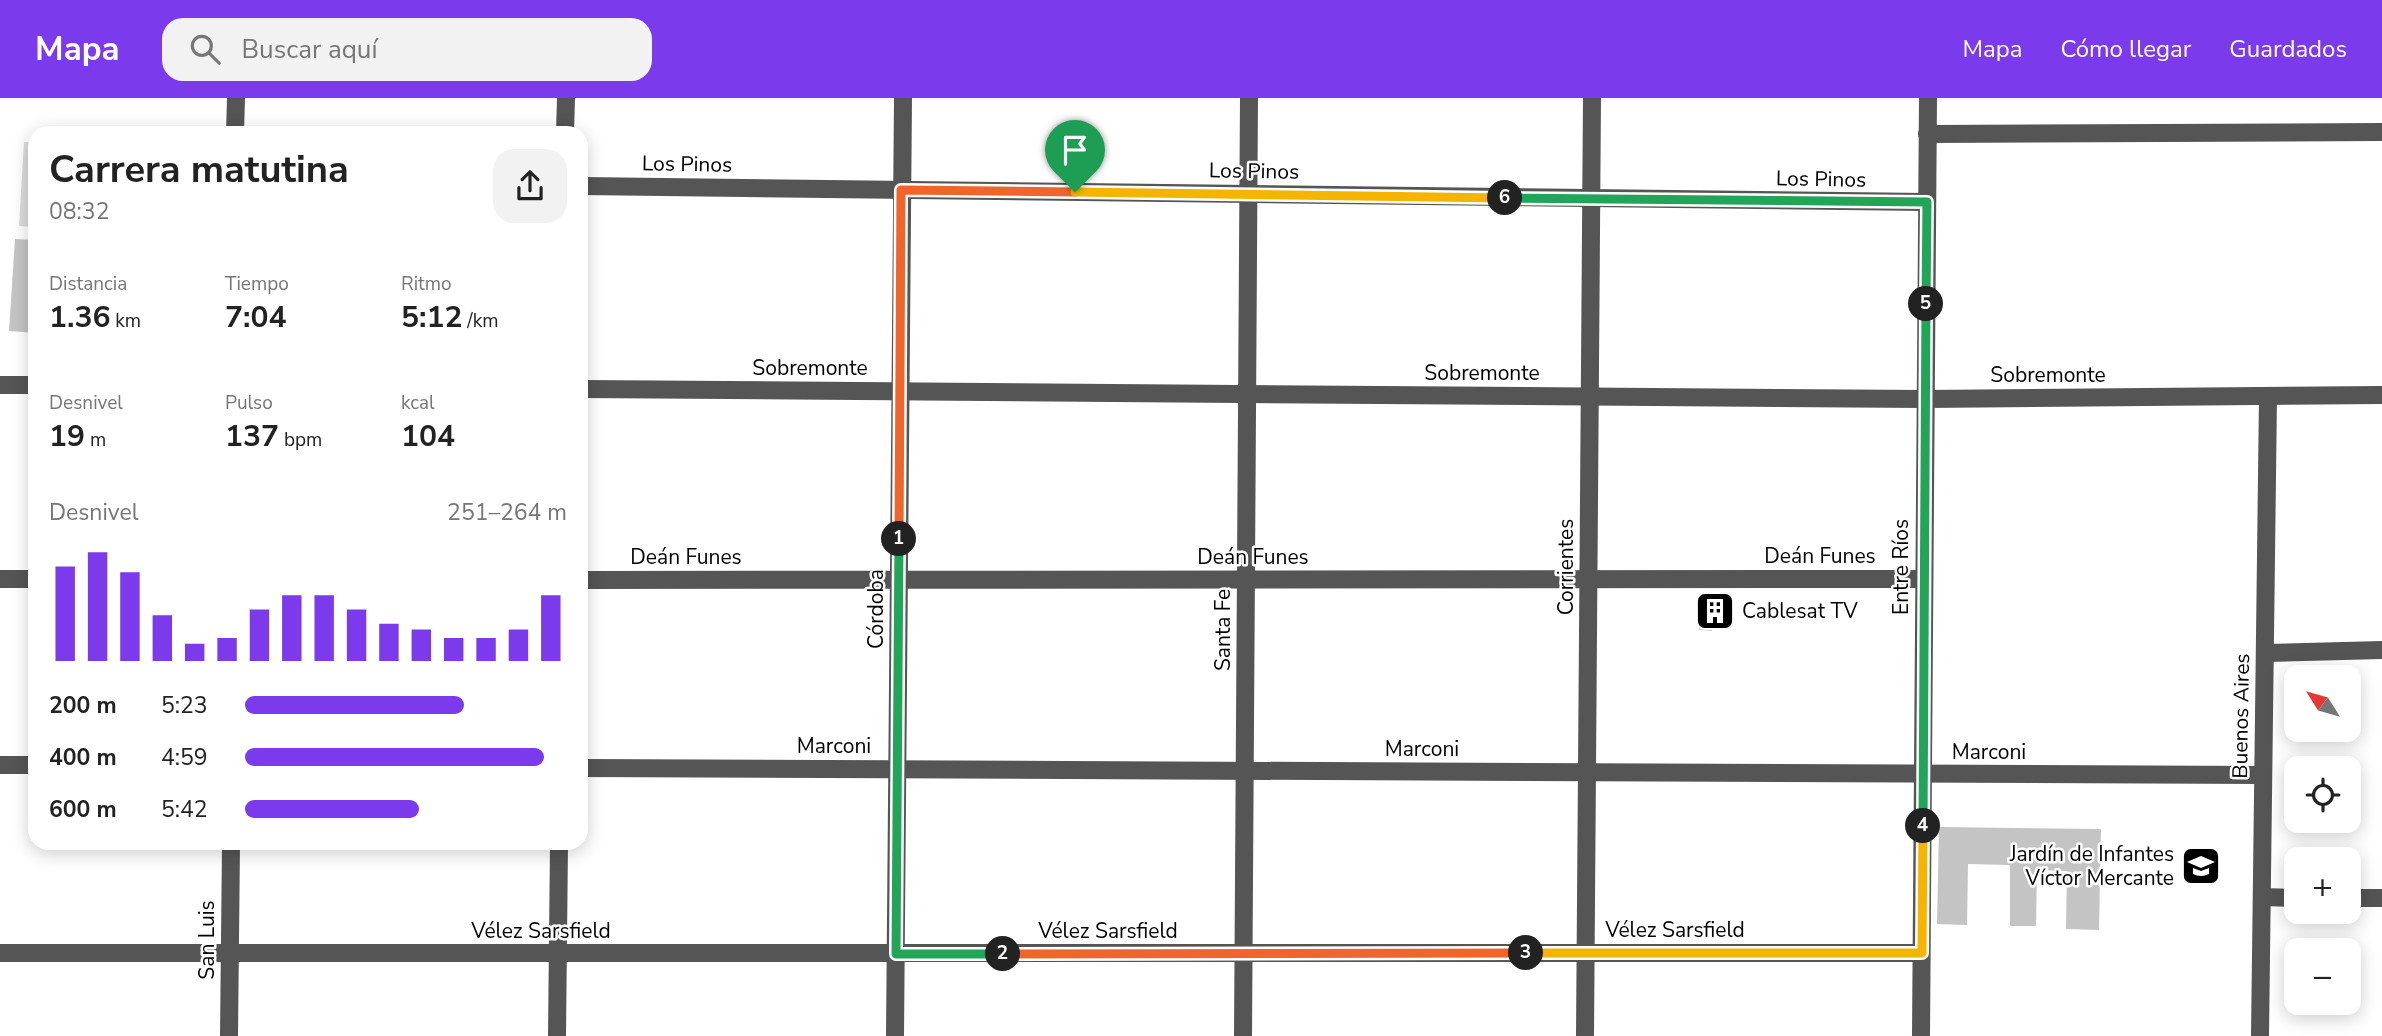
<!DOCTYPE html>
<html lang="es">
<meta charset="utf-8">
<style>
:root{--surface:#fff;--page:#f2f2f2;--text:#222;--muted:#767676;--accent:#7c3aed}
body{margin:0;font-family:"Nunito Sans",sans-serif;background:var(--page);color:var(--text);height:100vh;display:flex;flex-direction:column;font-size:26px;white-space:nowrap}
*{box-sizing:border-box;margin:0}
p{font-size:23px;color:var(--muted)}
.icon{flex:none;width:38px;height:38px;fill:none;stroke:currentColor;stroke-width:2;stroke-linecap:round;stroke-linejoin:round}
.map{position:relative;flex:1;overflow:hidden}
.drawer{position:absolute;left:28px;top:28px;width:560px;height:724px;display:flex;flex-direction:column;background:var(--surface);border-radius:21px;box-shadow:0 4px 18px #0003}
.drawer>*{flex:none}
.needle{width:46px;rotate:307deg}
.fabs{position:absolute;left:2284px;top:567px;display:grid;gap:14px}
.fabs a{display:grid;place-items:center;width:77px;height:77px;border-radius:14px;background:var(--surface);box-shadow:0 4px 18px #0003;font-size:35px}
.pin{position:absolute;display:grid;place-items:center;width:60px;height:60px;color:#fff;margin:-72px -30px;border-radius:50% 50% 50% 0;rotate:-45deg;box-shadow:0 0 7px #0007}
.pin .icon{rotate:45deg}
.km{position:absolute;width:35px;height:35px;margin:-18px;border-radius:50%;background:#222;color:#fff;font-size:19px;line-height:35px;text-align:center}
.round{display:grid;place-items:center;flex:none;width:74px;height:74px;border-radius:21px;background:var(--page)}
.headline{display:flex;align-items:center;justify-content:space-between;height:119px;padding:0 21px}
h1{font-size:38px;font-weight:700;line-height:52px}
.metrics{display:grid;grid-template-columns:repeat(3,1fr);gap:10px;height:119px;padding:7px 21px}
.metrics div{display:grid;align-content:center}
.metrics b{font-size:30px;font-weight:700}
.metrics small{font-size:19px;font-weight:400}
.metrics p{font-size:19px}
.chart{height:196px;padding:14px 21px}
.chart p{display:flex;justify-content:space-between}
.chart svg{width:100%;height:126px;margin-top:7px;stroke:var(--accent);stroke-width:6}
ul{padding:0 21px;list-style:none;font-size:23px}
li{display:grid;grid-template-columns:112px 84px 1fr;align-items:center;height:52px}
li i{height:18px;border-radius:9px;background:var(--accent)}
header{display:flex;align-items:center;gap:42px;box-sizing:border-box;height:98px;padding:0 35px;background:var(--accent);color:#fff}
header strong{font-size:33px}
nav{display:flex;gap:38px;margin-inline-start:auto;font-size:24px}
.search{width:490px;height:63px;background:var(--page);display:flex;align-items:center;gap:18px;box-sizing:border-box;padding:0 24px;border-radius:21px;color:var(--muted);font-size:26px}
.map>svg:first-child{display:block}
</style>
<header>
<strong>Mapa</strong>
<div class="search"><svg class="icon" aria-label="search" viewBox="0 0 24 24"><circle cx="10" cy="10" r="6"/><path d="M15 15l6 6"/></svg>Buscar aquí</div>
<nav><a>Mapa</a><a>Cómo llegar</a><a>Guardados</a></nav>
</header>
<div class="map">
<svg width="2382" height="938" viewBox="0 0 2382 938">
<rect width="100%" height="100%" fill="#fff"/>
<path fill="#dcdcdc" d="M24,44H35V129L19,128Z"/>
<g fill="#c4c4c4">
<path d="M15,141L35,142V235L9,233Z"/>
<path d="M1701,503L1730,505L1729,523L1713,522L1712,533L1699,532Z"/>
<path d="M1939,729L2101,731L2099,832L2066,831L2067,773L2037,772L2036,828H2010V767L1968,766L1967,827L1937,826Z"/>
</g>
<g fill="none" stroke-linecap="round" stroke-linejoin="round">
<g stroke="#555" stroke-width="18">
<path d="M235,35L236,0"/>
<path d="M565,35L566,0"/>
<path d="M1927,36L2382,34"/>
<path d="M581,88L1927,104"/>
<path d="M0,287H35"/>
<path d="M581,291L1925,301L2382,297"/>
<path d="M0,481H35"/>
<path d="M581,482L1924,481"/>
<path d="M2265,555L2382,552"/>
<path d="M0,667H35"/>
<path d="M581,670L2263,677"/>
<path d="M2262,799L2296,800"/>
<path d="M2348,800H2382"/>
<path d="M0,855H1921"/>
<path d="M229,938L231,746"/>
<path d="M557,938L559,746"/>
<path d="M895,938L903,0"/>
<path d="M1243,938L1249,0"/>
<path d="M1585,938L1592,0"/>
<path d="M1921,938L1928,0"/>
<path d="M2260,938L2268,298"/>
</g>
</g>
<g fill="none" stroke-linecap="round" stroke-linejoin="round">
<g stroke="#fff" stroke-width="14">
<path id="split-1" d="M899,441L901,92L1075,94"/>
</g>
<g stroke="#fff" stroke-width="14">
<path id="split-2" d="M899,441L896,856H1003"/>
</g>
<g stroke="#fff" stroke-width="14">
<path id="split-3" d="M1003,856L1526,855"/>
</g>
<g stroke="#fff" stroke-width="14">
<path id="split-4" d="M1526,855H1922L1923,728"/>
</g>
<g stroke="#fff" stroke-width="14">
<path id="split-5" d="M1923,728L1926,206"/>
</g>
<g stroke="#fff" stroke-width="14">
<path id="split-6" d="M1505,100L1927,104L1926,206"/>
</g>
<g stroke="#fff" stroke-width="14">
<path id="split-7" d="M1075,94L1505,100"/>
</g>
<use href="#split-1" stroke="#f0652b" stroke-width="9"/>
<use href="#split-2" stroke="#22a559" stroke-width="9"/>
<use href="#split-3" stroke="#f0652b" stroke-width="9"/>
<use href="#split-4" stroke="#f5b400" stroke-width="9"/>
<use href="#split-5" stroke="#22a559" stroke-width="9"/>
<use href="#split-6" stroke="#22a559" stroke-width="9"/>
<use href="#split-7" stroke="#f5b400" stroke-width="9"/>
</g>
<defs>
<g id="building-square" transform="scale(2.0125)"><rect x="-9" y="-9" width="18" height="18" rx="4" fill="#000" stroke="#fff"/><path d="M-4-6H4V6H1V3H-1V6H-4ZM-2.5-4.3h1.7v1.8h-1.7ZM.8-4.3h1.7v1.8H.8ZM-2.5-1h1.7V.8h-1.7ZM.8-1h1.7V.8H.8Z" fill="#fff"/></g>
<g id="school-square" transform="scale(2.0125)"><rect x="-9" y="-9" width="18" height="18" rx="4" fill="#000" stroke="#fff"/><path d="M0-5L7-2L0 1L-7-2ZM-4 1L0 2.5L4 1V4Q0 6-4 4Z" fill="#fff"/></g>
</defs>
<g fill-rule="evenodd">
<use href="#building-square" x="1715" y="513"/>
<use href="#school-square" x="2201" y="768"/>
</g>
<g text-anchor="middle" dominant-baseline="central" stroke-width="5" stroke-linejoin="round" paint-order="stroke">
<g font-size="21" fill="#000" stroke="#fff">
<text transform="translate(687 66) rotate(1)">Los Pinos</text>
<text transform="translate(1254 73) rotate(1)">Los Pinos</text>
<text transform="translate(1821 81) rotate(1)">Los Pinos</text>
<text x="810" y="270">Sobremonte</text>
<text x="1482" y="275">Sobremonte</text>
<text x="2048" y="277">Sobremonte</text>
<text x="1820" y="458">Deán Funes</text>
<text x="686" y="459">Deán Funes</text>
<text x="1253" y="459">Deán Funes</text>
<text transform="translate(1566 469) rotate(-90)">Corrientes</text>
<text transform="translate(1901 469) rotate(-90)">Entre Ríos</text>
<text transform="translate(876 511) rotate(-90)">Córdoba</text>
<text transform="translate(1223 532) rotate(-90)">Santa Fe</text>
<text transform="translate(2241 618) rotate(-89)">Buenos Aires</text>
<text x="834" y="648">Marconi</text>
<text x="1422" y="651">Marconi</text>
<text x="1989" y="654">Marconi</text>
<text x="1675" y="832">Vélez Sarsfield</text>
<text x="541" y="833">Vélez Sarsfield</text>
<text x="1108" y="833">Vélez Sarsfield</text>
<text transform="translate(207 842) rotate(-90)">San Luis</text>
</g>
<g font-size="21" fill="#000" stroke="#fff" text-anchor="start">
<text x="1742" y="513">Cablesat TV</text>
<text x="2174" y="756" text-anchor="end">Jardín de Infantes<tspan x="2174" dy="24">Víctor Mercante</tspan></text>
</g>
</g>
</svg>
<div class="fabs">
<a><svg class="needle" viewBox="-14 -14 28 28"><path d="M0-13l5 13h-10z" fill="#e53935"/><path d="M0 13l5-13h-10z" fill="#767676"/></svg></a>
<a><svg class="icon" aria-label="locate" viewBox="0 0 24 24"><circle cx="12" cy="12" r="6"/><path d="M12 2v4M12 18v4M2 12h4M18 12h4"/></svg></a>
<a>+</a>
<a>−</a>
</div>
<div class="pin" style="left:1075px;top:94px;background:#1e9e55"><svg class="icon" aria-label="arrive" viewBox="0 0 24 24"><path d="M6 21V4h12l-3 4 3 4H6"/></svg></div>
<b class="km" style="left:899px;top:441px">1</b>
<b class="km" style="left:1003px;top:856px">2</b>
<b class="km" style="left:1526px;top:855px">3</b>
<b class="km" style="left:1923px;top:728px">4</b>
<b class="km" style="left:1926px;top:206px">5</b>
<b class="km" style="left:1505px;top:100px">6</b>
<section class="drawer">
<div class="headline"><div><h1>Carrera matutina</h1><p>08:32</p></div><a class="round"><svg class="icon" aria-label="share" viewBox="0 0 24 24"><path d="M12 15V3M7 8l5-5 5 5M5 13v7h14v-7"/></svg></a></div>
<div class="metrics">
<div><p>Distancia</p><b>1.36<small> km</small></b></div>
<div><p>Tiempo</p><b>7:04</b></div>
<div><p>Ritmo</p><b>5:12<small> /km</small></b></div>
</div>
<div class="metrics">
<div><p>Desnivel</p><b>19<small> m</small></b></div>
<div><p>Pulso</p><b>137<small> bpm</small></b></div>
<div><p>kcal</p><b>104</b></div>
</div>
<div class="chart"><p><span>Desnivel</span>251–264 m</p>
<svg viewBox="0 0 160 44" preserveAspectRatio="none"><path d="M5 44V11M15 44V6M25 44V13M35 44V28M45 44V38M55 44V36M65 44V26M75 44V21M85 44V21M95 44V26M105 44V31M115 44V33M125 44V36M135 44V36M145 44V33M155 44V21"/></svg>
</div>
<ul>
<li><b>200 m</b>5:23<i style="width:68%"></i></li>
<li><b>400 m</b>4:59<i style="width:93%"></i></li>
<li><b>600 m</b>5:42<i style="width:54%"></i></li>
</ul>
</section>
</div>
